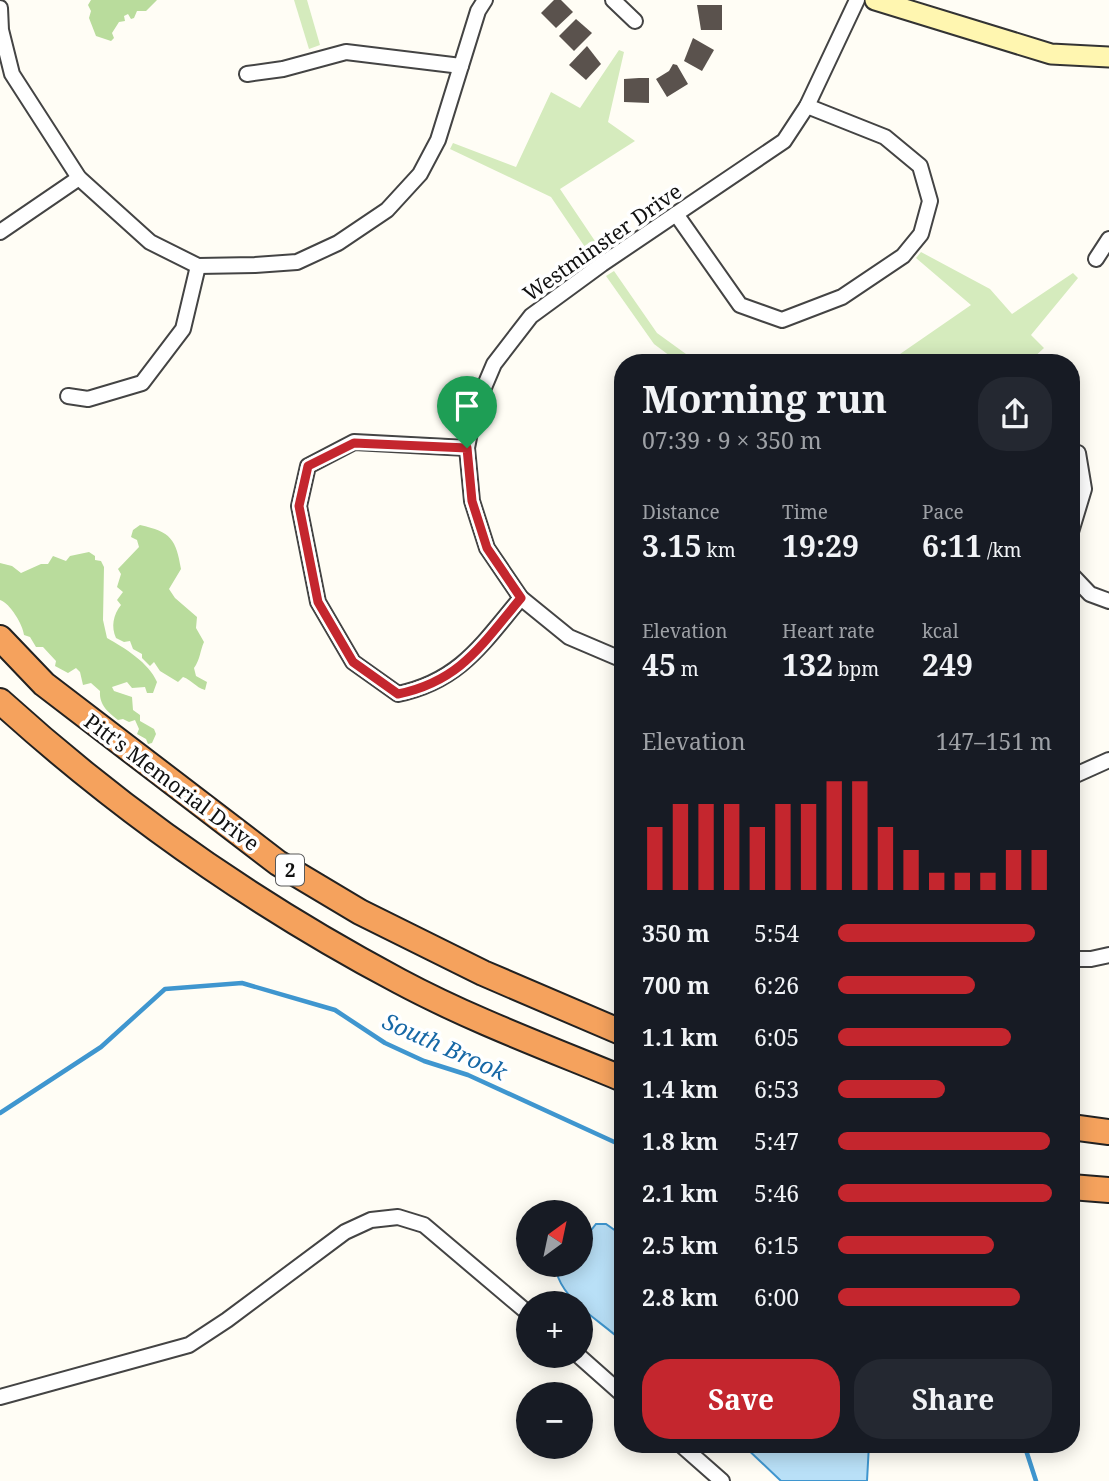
<!DOCTYPE html>
<meta charset="utf-8">
<style>
:root{--surface:#171b24;--page:#242831;--text:#f1f3f6;--muted:#9ea1a6;--accent:#c4262e}
body{margin:0;font-family:"Noto Serif",serif;background:var(--page);color:var(--text);height:100vh;display:flex;flex-direction:column;font-size:26px;white-space:nowrap}
*{box-sizing:border-box;margin:0}
p{font-size:23px;color:var(--muted)}
.icon{flex:none;width:38px;height:38px;fill:none;stroke:currentColor;stroke-width:2;stroke-linecap:round;stroke-linejoin:round}
.map{position:relative;flex:1;overflow:hidden}
.details{position:absolute;left:614px;top:354px;width:466px;height:1099px;display:flex;flex-direction:column;background:var(--surface);border-radius:28px;box-shadow:0 4px 18px #0003}
.details>*{flex:none}
.needle{width:46px;rotate:33deg}
.fabs{position:absolute;left:516px;top:1200px;display:grid;gap:14px}
.fabs a{display:grid;place-items:center;width:77px;height:77px;border-radius:50%;background:var(--surface);box-shadow:0 4px 18px #0003;font-size:35px}
.pin{position:absolute;display:grid;place-items:center;width:60px;height:60px;color:#fff;margin:-72px -30px;border-radius:50% 50% 50% 0;rotate:-45deg;box-shadow:0 0 7px #0007}
.pin .icon{rotate:45deg}
.round{display:grid;place-items:center;flex:none;width:74px;height:74px;border-radius:28px;background:var(--page)}
.headline{display:flex;align-items:center;justify-content:space-between;height:119px;padding:0 28px}
h1{font-size:38px;font-weight:700;line-height:52px}
.figures{display:grid;grid-template-columns:repeat(3,1fr);gap:10px;height:119px;padding:7px 28px}
.figures div{display:grid;align-content:center}
.figures b{font-size:30px;font-weight:700}
.figures small{font-size:19px;font-weight:400}
.figures p{font-size:19px}
.chart{height:196px;padding:14px 28px}
.chart p{display:flex;justify-content:space-between}
.chart svg{width:100%;height:126px;margin-top:7px;stroke:var(--accent);stroke-width:6}
.action{display:flex;gap:14px;margin-top:auto;padding:14px 28px}
.action a{flex:1;height:80px;border-radius:28px;background:var(--accent);color:#fff;font-size:28px;font-weight:700;line-height:80px;text-align:center}
.action a+a{background:var(--page);color:var(--text)}
ul{padding:0 28px;list-style:none;font-size:23px}
li{display:grid;grid-template-columns:112px 84px 1fr;align-items:center;height:52px}
li i{height:18px;border-radius:9px;background:var(--accent)}
.map>svg:first-child{display:block}
</style>
<div class="map">
<svg width="1109" height="1481" viewBox="0 0 1109 1481">
<rect width="100%" height="100%" fill="#fffdf5"/>
<g fill="#d5ebbd">
<path d="M294,0H307L320,45L309,49Z"/>
<path d="M619,50L624,52L608,122L635,141L560,189L599,247L589,253L551,197L450,149L453,143L516,167L551,92L580,108Z"/>
<path d="M921,252L990,289L1012,314L1073,273L1078,278L1031,335L1044,348L1029,362H882L900,354L971,305L916,258Z"/>
<path d="M614,271L657,333L697,362H678L654,344L606,276Z"/>
</g>
<g fill="#b9dc9c">
<path d="M91,0H157L146,11H137L134,18L131,19L128,14L124,16L125,21L119,22L112,33L114,38L111,41L96,36L89,18L91,11L88,5Z"/>
<path d="M140,525C171,532 176,539 181,569L169,589L175,598L197,617L196,628L204,642C200,651 200,660 194,668L196,676L207,682L205,690C195,687 192,680 183,677L178,682L160,671L154,662L150,666L142,658V654L133,649L130,641L124,642L116,638C111,627 113,615 121,605L117,600L123,592L117,587L121,574L118,569L139,547L137,540L131,537L133,530Z"/>
<path d="M89,552L95,556V560L101,561L104,567L103,620L107,638C125,648 149,663 157,682L153,693H147L145,687L132,688L127,682L112,687L114,691L132,697L133,710L140,715V721L154,729L156,734L152,743L148,744L146,739L137,734L139,729L135,720L129,722L123,719L118,720C108,712 99,705 100,691L91,683L83,685L80,672L76,668L68,673L55,666L56,661L43,647H36L30,637L24,635C23,625 10,603 0,600V563L12,566L21,573L41,564H48L53,556L66,561L70,556Z"/>
</g>
<g fill="#b9e0f7" stroke="#3f96cf" stroke-width="2">
<path d="M596,1224H606L623,1236V1342C601,1321 569,1305 558,1277L562,1265H581V1243Z"/>
<path d="M742,1444H869L867,1481H781Z"/>
</g>
<g fill="none" stroke-linecap="round" stroke-linejoin="round">
<g stroke="#3f96cf" stroke-width="4.5">
<path d="M0,1113L101,1047L165,989L242,983L335,1010L385,1043L424,1061L468,1075L623,1146"/>
<path d="M1024,1444L1036,1481"/>
</g>
</g>
<g fill="#5a524d">
<path d="M554,0H561L573,12L556,28L541,13Z"/>
<path d="M697,5H722V30H701Z"/>
<path d="M576,19L592,33L574,51L559,36Z"/>
<path d="M693,38L714,50L702,71L684,61Z"/>
<path d="M587,46L601,64L586,80L569,65Z"/>
<path d="M673,64L677,65L688,84L667,97L656,79L669,71Z"/>
<path d="M639,78H649V103L624,102V79Z"/>
</g>
<g fill="none" stroke-linecap="round" stroke-linejoin="round">
<g stroke="#444" stroke-width="18">
<g id="minor">
<path d="M613,0L635,21"/>
<path d="M0,8L1,30L12,74L79,178L150,242L198,266L255,265L297,262L338,243L387,210L420,174L438,140L478,11L485,0"/>
<path d="M247,74L283,69L346,52L461,66"/>
<path d="M676,214L740,305L782,320L842,297L903,256L921,234L930,201L920,166L885,137L807,106"/>
<path d="M0,232L79,178"/>
<path d="M1096,259L1109,239"/>
<path d="M68,396L88,399L142,383L183,329L198,266"/>
<path d="M467,448L354,442L308,466L299,506L318,602L353,662L398,694C460,681 483,643 521,598"/>
<path d="M1071,532L1084,489L1078,453"/>
<path d="M1071,574L1090,594L1109,601"/>
<path d="M623,660L569,637L521,598L487,548L472,501L467,448L474,411L494,364L531,316L602,264L784,141L807,106L857,0"/>
<path d="M1071,777L1109,760"/>
<path d="M1071,959H1091L1109,955"/>
<path d="M579,1356L623,1395"/>
<path d="M0,1397L189,1345L227,1320L345,1232L371,1220L398,1217L424,1225L528,1313"/>
<path d="M680,1444L722,1481"/>
</g>
</g>
<g stroke="#333" stroke-width="23">
<path id="secondary" d="M875,0L1051,54L1109,57"/>
</g>
<g stroke="#222" stroke-width="28">
<g id="motorway">
<path d="M0,638L44,684L278,863L360,912L483,973L623,1033"/>
<path d="M0,701C120,810 256,905 399,981C470,1019 548,1048 623,1079"/>
<path d="M1071,1127L1109,1132"/>
<path d="M1071,1187L1109,1190"/>
</g>
</g>
<use href="#minor" stroke="#fff" stroke-width="14"/>
<use href="#secondary" stroke="#fff6b0" stroke-width="19"/>
<use href="#motorway" stroke="#f5a25d" stroke-width="24"/>
</g>
<g fill="none" stroke-linecap="round" stroke-linejoin="round">
<g stroke="#fff" stroke-width="14">
<path id="route" d="M354,443L467,448L472,501L487,548L521,598C482,644 461,681 398,694L353,662L318,602L299,506L308,466Z"/>
</g>
<use href="#route" stroke="#c4262e" stroke-width="9"/>
</g>
<g text-anchor="middle" dominant-baseline="central" stroke-width="7" stroke-linejoin="round" paint-order="stroke">
<rect fill="#fff" stroke="#585858" stroke-width="2" x="276" y="854.5" width="28" height="31" rx="5"/>
<g font-size="19" font-weight="bold" fill="#111">
<text x="290" y="870">2</text>
</g>
<g font-size="21" fill="#111" stroke="#fff">
<text transform="translate(602 242) rotate(-35)">Westminster Drive</text>
<text transform="translate(172 782) rotate(37)">Pitt's Memorial Drive</text>
</g>
<g font-size="23" font-style="italic" fill="#1768a6" stroke="#fff">
<text transform="translate(445 1046) rotate(24)">South Brook</text>
</g>
</g>
</svg>
<div class="fabs">
<a><svg class="needle" viewBox="-14 -14 28 28"><path d="M0-13l5 13h-10z" fill="#e53935"/><path d="M0 13l5-13h-10z" fill="#9ea1a6"/></svg></a>
<a>+</a>
<a>−</a>
</div>
<div class="pin" style="left:467px;top:448px;background:#1e9e55"><svg class="icon" aria-label="arrive" viewBox="0 0 24 24"><path d="M6 21V4h12l-3 4 3 4H6"/></svg></div>
<section class="details">
<div class="headline"><div><h1>Morning run</h1><p>07:39 · 9 × 350 m</p></div><a class="round"><svg class="icon" aria-label="share" viewBox="0 0 24 24"><path d="M12 15V3M7 8l5-5 5 5M5 13v7h14v-7"/></svg></a></div>
<div class="figures">
<div><p>Distance</p><b>3.15<small> km</small></b></div>
<div><p>Time</p><b>19:29</b></div>
<div><p>Pace</p><b>6:11<small> /km</small></b></div>
</div>
<div class="figures">
<div><p>Elevation</p><b>45<small> m</small></b></div>
<div><p>Heart rate</p><b>132<small> bpm</small></b></div>
<div><p>kcal</p><b>249</b></div>
</div>
<div class="chart"><p><span>Elevation</span>147–151 m</p>
<svg viewBox="0 0 160 44" preserveAspectRatio="none"><path d="M5 44V22M15 44V14M25 44V14M35 44V14M45 44V22M55 44V14M65 44V14M75 44V6M85 44V6M95 44V22M105 44V30M115 44V38M125 44V38M135 44V38M145 44V30M155 44V30"/></svg>
</div>
<ul>
<li><b>350 m</b>5:54<i style="width:92%"></i></li>
<li><b>700 m</b>6:26<i style="width:64%"></i></li>
<li><b>1.1 km</b>6:05<i style="width:81%"></i></li>
<li><b>1.4 km</b>6:53<i style="width:50%"></i></li>
<li><b>1.8 km</b>5:47<i style="width:99%"></i></li>
<li><b>2.1 km</b>5:46<i style="width:100%"></i></li>
<li><b>2.5 km</b>6:15<i style="width:73%"></i></li>
<li><b>2.8 km</b>6:00<i style="width:85%"></i></li>
</ul>
<div class="action"><a>Save</a><a>Share</a></div>
</section>
</div>
